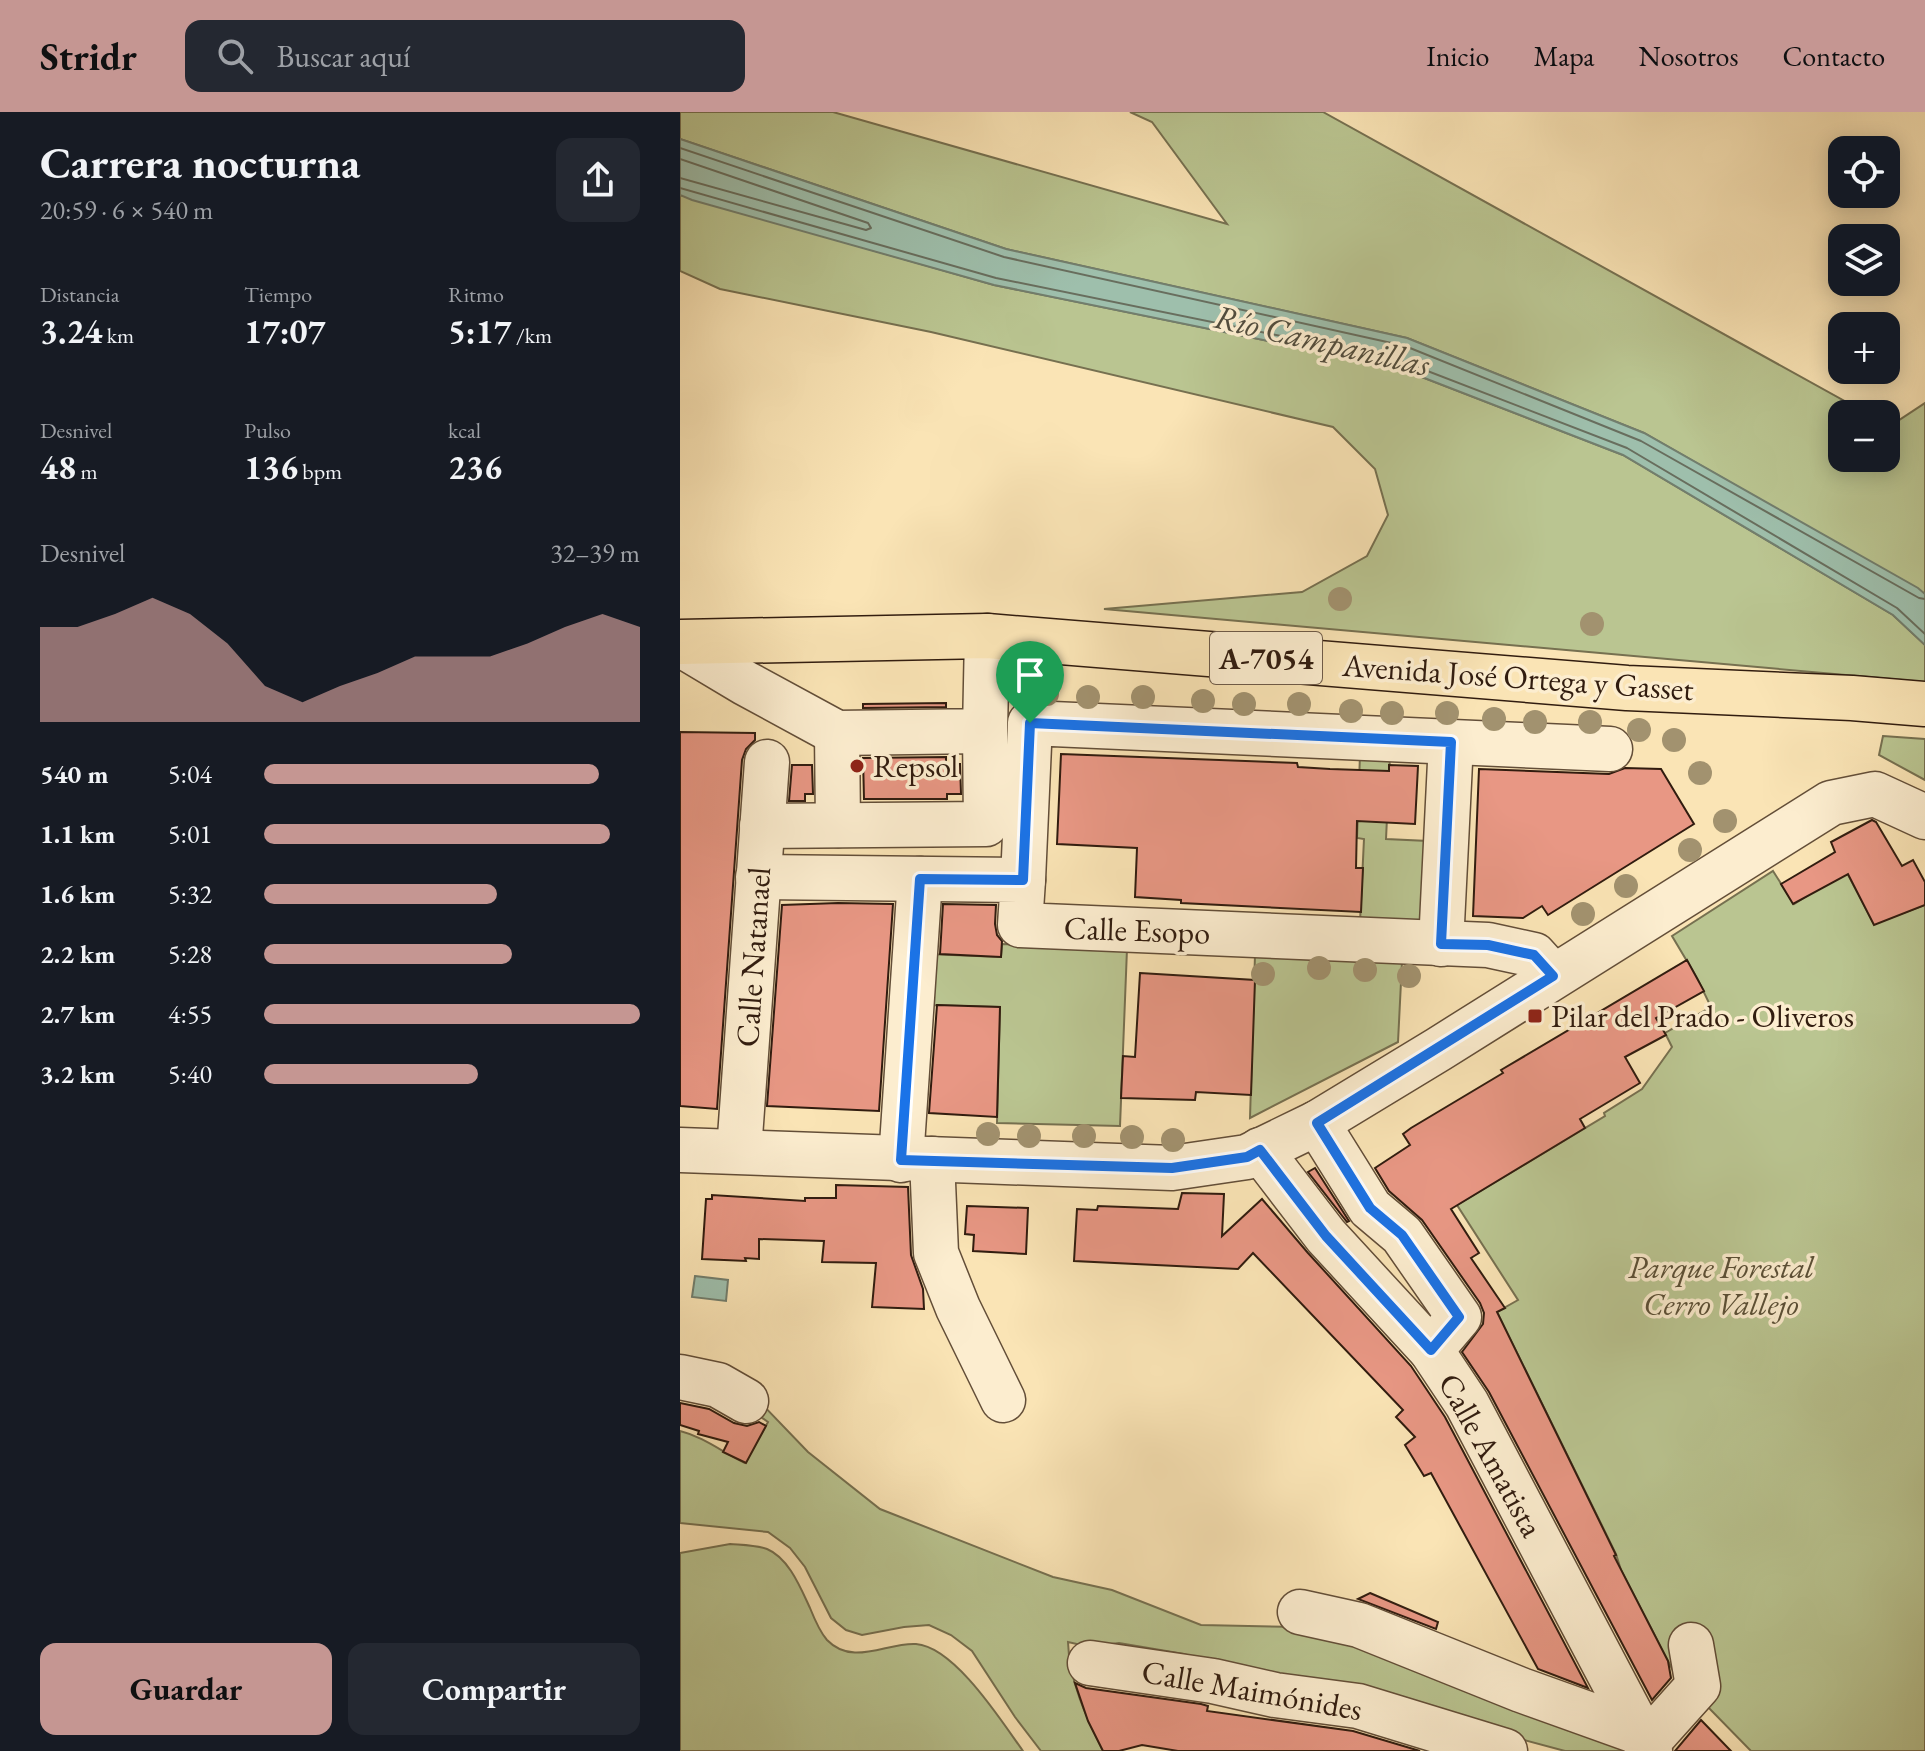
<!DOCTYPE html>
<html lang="es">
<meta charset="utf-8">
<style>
:root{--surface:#171b24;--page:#242831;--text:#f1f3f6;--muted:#9ea1a6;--accent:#c59692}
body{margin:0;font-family:"EB Garamond",serif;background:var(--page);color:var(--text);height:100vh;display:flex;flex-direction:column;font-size:30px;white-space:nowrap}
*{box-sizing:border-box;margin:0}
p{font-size:26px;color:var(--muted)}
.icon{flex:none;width:44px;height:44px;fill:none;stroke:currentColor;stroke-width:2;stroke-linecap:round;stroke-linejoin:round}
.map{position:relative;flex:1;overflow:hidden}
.details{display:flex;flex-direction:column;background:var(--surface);width:680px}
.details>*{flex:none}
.buttons{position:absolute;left:1148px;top:24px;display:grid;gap:16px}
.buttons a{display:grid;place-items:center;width:72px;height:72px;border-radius:16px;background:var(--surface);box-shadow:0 4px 20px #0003;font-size:40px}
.pin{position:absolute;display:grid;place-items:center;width:68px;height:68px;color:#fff;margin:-82px -34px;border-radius:50% 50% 50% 0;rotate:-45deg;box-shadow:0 0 8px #0007}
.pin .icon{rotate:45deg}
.round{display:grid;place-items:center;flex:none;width:84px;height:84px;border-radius:16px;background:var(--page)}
.head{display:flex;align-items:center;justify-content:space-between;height:136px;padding:0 40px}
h1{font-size:44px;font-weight:700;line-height:60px}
.stats{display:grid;grid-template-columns:repeat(3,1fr);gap:12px;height:136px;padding:8px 40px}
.stats div{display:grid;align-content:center}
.stats b{font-size:34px;font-weight:700}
.stats small{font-size:22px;font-weight:400}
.stats p{font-size:22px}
.chart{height:224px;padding:16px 40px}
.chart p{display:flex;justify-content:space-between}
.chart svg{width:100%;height:144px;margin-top:8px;fill:var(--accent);opacity:.7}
.action{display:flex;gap:16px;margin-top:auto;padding:16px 40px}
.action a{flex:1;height:92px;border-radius:16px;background:var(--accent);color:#111;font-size:32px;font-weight:700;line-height:92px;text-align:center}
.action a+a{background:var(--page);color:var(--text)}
ul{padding:0 40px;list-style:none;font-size:26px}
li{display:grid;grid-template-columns:128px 96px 1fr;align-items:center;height:60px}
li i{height:20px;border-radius:10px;background:var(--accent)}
header{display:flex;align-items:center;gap:48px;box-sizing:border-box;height:112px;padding:0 40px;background:var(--accent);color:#111}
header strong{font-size:38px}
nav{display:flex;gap:44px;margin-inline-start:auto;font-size:28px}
.search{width:560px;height:72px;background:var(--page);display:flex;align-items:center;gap:20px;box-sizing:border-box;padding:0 28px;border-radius:16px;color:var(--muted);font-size:30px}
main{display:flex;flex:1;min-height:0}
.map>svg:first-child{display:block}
</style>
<header>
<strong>Stridr</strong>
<div class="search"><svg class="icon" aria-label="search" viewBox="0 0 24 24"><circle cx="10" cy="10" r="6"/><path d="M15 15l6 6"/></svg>Buscar aquí</div>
<nav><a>Inicio</a><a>Mapa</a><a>Nosotros</a><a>Contacto</a></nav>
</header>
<main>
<section class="details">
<div class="head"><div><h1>Carrera nocturna</h1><p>20:59 · 6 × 540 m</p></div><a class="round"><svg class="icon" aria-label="share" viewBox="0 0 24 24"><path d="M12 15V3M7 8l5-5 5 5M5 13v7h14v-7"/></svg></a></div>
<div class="stats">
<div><p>Distancia</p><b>3.24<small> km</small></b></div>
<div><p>Tiempo</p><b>17:07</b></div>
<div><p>Ritmo</p><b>5:17<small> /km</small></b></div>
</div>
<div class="stats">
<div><p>Desnivel</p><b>48<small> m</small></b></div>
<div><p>Pulso</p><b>136<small> bpm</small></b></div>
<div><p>kcal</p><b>236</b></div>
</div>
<div class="chart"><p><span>Desnivel</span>32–39 m</p>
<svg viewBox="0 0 160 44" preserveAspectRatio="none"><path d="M0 44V15L10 15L20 11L30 6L40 11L50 20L60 33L70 38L80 33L90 29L100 24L110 24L120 24L130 20L140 15L150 11L160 15V44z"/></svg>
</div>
<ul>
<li><b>540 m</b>5:04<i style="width:89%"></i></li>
<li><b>1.1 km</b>5:01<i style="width:92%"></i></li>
<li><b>1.6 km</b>5:32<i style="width:62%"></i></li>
<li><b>2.2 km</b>5:28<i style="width:66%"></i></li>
<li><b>2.7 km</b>4:55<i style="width:100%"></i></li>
<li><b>3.2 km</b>5:40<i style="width:57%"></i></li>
</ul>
<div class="action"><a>Guardar</a><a>Compartir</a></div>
</section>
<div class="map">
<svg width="1245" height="1639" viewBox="0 0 1245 1639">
<rect width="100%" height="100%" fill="#fae4b5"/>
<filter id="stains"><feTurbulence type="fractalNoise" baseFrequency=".0025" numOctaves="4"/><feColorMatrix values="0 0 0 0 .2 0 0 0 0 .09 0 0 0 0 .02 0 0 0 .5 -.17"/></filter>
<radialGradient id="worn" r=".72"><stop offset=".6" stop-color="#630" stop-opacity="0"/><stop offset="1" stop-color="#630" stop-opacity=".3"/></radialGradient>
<g fill="#bac591" stroke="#767050" stroke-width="2">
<path d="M0,0H153L547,112L472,10L450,0H643L1188,302H1162V346H1206V312L1210,314L1245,291V482L964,321L727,226L326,137L0,27Z"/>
<path d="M0,83L314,173L716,255L943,343L1213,503L1245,533V570L424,497L622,480L687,444L708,403L695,357L653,315L251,220L40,177L0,159Z"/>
<path d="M1203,624L1245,627V668L1199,643Z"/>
<path d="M680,643L710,644L706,727L748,729L744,813L680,810L684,727L677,726Z"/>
<path d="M1093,759L1114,792L1166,759L1194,812L1245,793V1639H1071L1026,1593L1002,1576L941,1458L936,1442L817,1200L838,1188L777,1093L925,1004L924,1001L962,977L992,935L985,921L1031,895L1017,866L992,824Z"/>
<path d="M322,832L447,837L440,1014L317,1011L320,895L246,893L247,842L321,845Z"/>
<path d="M575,843L722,850L718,930L570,1006Z"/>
<path d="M80,1290L128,1340L200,1397L373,1465L432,1478L521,1513L620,1515L700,1531L954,1639H885L675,1583L575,1564L504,1542L439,1531L410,1535L388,1530C389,1568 406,1605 423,1639H361L335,1605L292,1539L271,1523L249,1513L224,1515L182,1523L166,1518L151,1506L125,1455L110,1436L88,1420L0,1411V1319C24,1325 42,1340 65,1351L88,1310L71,1298Z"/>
<path d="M50,1432C62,1433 76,1433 87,1437C109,1446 121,1477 130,1496C134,1506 140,1520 147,1528C173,1555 207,1530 236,1532C275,1535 322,1610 343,1639H0V1441Z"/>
</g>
<g fill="#9ebfac" stroke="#727e6d" stroke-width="2">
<path d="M0,27L326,137L727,226L964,321L1238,476L1245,482V533L1213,503L943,343L716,255L314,173L12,88L0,83Z"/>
<path d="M15,1164L48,1168L46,1189L12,1185Z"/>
</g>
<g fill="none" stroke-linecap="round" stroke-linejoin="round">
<g stroke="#686e5e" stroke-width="2">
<path d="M0,36L324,145L725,234L961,329L1239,486L1245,487"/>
<path d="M0,47L188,111L191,116L186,118L0,66"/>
<path d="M0,76L316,166L719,248L947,336L1217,496L1245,522"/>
</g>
</g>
<g fill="#e89784" stroke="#311c0f" stroke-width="2">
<path d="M266,591V595L183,596V592Z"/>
<path d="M0,620L75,621V628L66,637L62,648L37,997L0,994Z"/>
<path d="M381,642L617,651L618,655L650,657L709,659V653L738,654L735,712L677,709L676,756H683L681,800L501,791V788L455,785L457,736L377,732Z"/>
<path d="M266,645V652H280L281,682H267V687H184L183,646Z"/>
<path d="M112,653H132L133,682H125V689H109Z"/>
<path d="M945,656L981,657L1014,712L868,803L862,794L843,806L793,804L799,657L929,662Z"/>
<path d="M1192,708L1196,710L1222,754L1233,748L1245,770V793L1194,813L1168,762L1113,792L1101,772L1155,740L1151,730Z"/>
<path d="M158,791L213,792L199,999L87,994L102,793Z"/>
<path d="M263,792L316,793L315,812L317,823L322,829L321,845L260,842Z"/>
<path d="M1007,848L1024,879L976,906L986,923L945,945L960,971L900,1007L905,1016L771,1097L799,1141L791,1146L825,1196L817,1200L936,1443L934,1444L988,1549L991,1566L972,1588L809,1280L782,1240L803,1212L804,1201L800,1191L742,1108L709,1079L695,1056L730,1033L723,1022L731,1016L823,961L821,958Z"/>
<path d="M460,861L575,868L571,983L516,980L515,988L441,986L443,944L455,945Z"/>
<path d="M257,893L320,895L317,1005L249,1001Z"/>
<path d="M635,1056L669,1109L667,1110L628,1060Z"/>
<path d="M156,1073L228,1075L231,1143L243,1177L244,1197L192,1195L196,1151L142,1150L144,1129L79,1127V1147L65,1146L66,1149L22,1147L26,1087H32V1083L125,1089V1086H156Z"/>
<path d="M502,1081L544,1082L542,1124L582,1087L628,1141L731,1254L765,1305L908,1576L858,1557L751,1361L744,1364L725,1333L735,1325L716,1305L723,1298L573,1141L558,1157L394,1149L397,1097L417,1098L418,1094L498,1097Z"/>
<path d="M287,1094L348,1096L346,1142L293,1139L294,1123L285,1122Z"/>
<path d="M0,1291L29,1297L54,1311L67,1314L79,1310L86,1314L66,1351L43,1340L48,1330L18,1322L19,1319L0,1313Z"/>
<path d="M690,1481L758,1510L756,1517L678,1487Z"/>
<path d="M395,1571L406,1576L521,1592L528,1594L527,1599L673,1619L740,1639H498L462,1633L439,1639H423L408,1609Z"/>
<path d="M1021,1608L1051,1639H995Z"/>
</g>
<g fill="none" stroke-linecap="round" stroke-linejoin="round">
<g stroke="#634e38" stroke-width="47">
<g id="minor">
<path d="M0,532L65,571L157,621L305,619L307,524"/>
<path d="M157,621L158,713"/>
<path d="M82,714L306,712L305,619"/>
<path d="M78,765L343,768L340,813L808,833L854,843L873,864"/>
<path d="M343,768L350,611L930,637"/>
<path d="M761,832L771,630"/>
<path d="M637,1011L690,1096L722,1123L779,1205L751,1238"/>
<path d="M0,1038L492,1056L567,1045L637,1011L759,937L1151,691L1195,682L1245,705"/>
<path d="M580,1038L646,1124L751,1238L787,1292L970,1639"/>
<path d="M59,1039L87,650"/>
<path d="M252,1047L256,1141L278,1196L323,1288"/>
<path d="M221,1048L240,767"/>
<path d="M0,1265L38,1273L66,1289"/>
<path d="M620,1500L679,1513L841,1578L961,1621"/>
<path d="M410,1551L533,1569L595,1583L678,1594L825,1639"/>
<path d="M966,1632L1018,1574L1011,1533"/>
</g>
</g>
<g stroke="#311c0f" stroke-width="47">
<path id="major" d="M0,530L307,524L947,576L1172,586L1245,592"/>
</g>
<use href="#minor" stroke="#fcedcf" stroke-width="44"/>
<use href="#major" stroke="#fae4b5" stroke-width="44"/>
</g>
<g fill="#a2926f">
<circle cx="660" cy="487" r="12"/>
<circle cx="912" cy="512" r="12"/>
<circle cx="367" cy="582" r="12"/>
<circle cx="408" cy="585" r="12"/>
<circle cx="463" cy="585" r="12"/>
<circle cx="523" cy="589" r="12"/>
<circle cx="564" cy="592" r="12"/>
<circle cx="619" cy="592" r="12"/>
<circle cx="671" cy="599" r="12"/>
<circle cx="712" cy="601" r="12"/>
<circle cx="767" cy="601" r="12"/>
<circle cx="814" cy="607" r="12"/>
<circle cx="855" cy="610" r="12"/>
<circle cx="910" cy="610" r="12"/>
<circle cx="959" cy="618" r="12"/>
<circle cx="994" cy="628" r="12"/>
<circle cx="1020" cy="661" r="12"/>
<circle cx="1045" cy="709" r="12"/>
<circle cx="1010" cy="738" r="12"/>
<circle cx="946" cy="774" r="12"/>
<circle cx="903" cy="802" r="12"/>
<circle cx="639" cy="856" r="12"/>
<circle cx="685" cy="858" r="12"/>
<circle cx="583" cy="862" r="12"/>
<circle cx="729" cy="864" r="12"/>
<circle cx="308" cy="1022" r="12"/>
<circle cx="349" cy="1024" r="12"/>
<circle cx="404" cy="1024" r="12"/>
<circle cx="452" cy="1025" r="12"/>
<circle cx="493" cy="1028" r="12"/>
</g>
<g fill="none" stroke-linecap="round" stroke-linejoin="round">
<g stroke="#fff" stroke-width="16">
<path id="route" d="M350,611L771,630L761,832L808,833L854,843L873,864L637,1011L690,1096L722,1123L779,1205L751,1238L646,1124L580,1038L567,1045L492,1056L221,1048L240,767L343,768Z"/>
</g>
<use href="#route" stroke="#1a73e8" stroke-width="10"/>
</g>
<g fill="#8f2418" stroke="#fcedcf" stroke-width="3">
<circle cx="177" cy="654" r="8"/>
<rect x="847" y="896" width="16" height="16" rx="4"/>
</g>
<g text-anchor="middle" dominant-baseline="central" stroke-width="7" stroke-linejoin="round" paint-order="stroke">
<rect fill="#fcedcf" stroke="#6e5b49" stroke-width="2" x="530" y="520" width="112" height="52" rx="6"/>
<g font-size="30" font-weight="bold" fill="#311c0f">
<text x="586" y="546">A-7054</text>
</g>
<g font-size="32" fill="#311c0f" stroke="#fcedcf">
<text transform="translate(838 565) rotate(4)">Avenida José Ortega y Gasset</text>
<text transform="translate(457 818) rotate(2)">Calle Esopo</text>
<text transform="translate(73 845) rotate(-86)">Calle Natanael</text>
<text transform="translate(811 1343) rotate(61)">Calle Amatista</text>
<text transform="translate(572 1578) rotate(10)">Calle Maimónides</text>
</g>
<g font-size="32" fill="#311c0f" stroke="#fcedcf" text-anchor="start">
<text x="193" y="654">Repsol</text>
<text x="871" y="904">Pilar del Prado - Oliveros</text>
</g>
<g font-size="32" font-style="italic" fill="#5a4f36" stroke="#fcedcf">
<text x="1041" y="1155">Parque Forestal<tspan x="1041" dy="37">Cerro Vallejo</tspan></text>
</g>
<g font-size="34" font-style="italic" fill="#524d3e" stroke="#fcedcf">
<text transform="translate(642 228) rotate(13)">Río Campanillas</text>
</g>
</g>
<rect width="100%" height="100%" filter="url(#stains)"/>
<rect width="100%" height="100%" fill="url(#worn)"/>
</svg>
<div class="buttons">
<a><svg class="icon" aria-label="locate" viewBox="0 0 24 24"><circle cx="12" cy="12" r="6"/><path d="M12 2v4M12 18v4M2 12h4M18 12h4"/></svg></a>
<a><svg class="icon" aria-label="layers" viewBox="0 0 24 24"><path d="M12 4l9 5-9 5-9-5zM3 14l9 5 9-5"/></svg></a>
<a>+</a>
<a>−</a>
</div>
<div class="pin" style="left:350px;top:611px;background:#1e9e55"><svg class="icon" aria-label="arrive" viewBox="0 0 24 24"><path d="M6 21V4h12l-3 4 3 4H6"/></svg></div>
</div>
</main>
